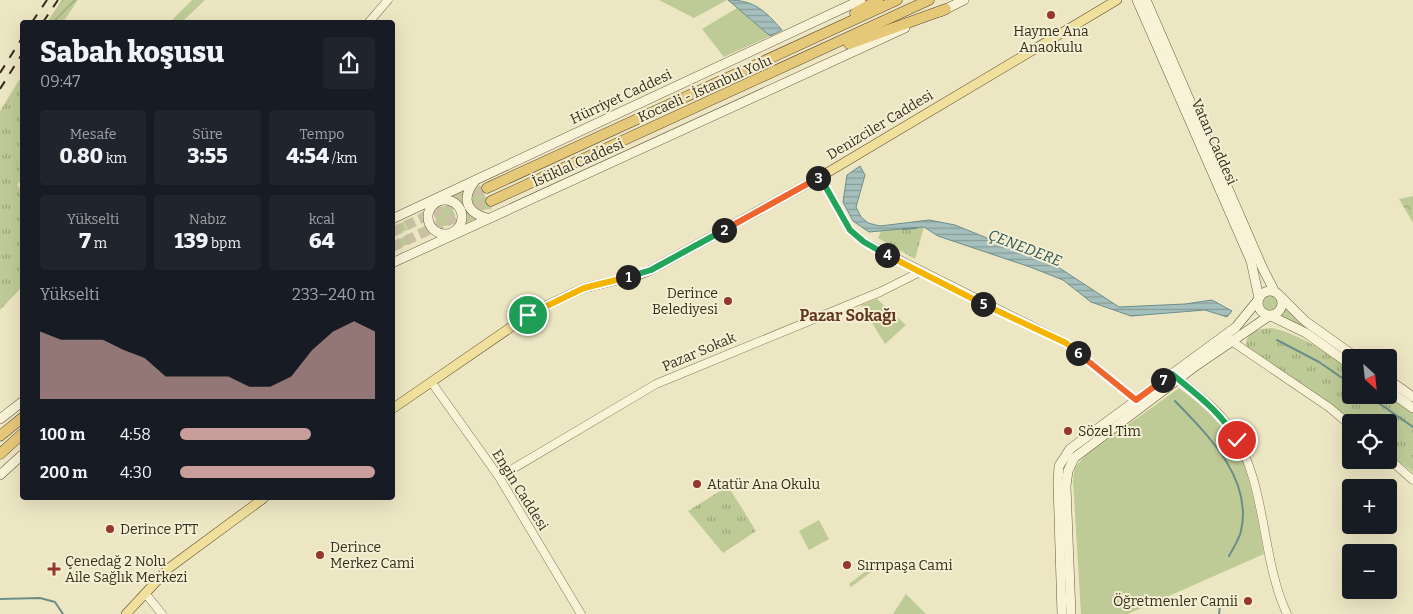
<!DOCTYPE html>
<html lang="tr">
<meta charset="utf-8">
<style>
:root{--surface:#171b24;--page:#20242c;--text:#f1f3f6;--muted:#9ea1a6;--accent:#c89e9b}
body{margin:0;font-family:Bitter,serif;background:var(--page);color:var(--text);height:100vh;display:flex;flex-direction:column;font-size:19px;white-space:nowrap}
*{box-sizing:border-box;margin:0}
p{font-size:16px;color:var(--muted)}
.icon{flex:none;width:28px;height:28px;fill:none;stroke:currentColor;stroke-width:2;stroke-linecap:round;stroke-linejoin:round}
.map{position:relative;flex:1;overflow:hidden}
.drawer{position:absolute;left:20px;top:20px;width:375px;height:480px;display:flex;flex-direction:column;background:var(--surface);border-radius:5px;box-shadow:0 5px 20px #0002}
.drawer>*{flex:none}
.needle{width:32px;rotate:153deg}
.controls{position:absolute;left:1342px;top:349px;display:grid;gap:10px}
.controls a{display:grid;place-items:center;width:55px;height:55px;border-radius:5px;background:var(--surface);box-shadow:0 5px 20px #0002;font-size:25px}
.pin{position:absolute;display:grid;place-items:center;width:42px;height:42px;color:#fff;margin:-21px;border:2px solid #fff;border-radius:50%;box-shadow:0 1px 5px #0007}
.km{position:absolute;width:25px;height:25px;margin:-12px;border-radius:50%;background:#222;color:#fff;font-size:14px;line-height:25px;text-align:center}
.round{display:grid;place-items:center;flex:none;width:52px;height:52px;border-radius:5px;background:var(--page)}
.headline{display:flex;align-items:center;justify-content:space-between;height:85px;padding:0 20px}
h1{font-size:28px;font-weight:800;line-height:38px}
.figures{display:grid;grid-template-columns:repeat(3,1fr);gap:8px;height:85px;padding:5px 20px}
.figures div{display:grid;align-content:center;border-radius:5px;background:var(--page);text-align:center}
.figures b{font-size:21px;font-weight:800}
.figures small{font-size:14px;font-weight:400}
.figures p{font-size:14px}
.chart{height:140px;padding:10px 20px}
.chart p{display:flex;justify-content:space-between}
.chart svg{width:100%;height:90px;margin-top:5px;fill:var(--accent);opacity:.7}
ul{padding:0 20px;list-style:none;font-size:16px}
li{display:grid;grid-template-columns:80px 60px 1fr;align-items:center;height:38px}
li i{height:12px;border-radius:6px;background:var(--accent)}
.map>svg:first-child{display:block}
</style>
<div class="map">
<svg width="1413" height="614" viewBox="0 0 1413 614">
<defs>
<pattern id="forest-crowns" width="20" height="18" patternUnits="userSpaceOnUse" patternTransform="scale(1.25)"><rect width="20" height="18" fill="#bfcb97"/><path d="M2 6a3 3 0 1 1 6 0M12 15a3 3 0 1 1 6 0" fill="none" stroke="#9ca57b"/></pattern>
<pattern id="park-tufts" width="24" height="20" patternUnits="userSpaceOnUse" patternTransform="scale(1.25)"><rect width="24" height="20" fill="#bfcb97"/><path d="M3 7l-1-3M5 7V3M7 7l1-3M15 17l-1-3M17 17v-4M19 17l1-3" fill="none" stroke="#9ca57b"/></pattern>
<pattern id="garden-furrows" width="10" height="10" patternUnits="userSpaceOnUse" patternTransform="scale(1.25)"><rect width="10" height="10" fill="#bfcb97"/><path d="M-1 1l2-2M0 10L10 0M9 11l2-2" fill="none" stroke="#9ca57b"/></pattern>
<pattern id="water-rules" width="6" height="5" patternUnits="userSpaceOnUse" patternTransform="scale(1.25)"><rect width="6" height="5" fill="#a5c0bc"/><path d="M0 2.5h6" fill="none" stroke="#879c98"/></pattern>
</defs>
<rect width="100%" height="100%" fill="#ede6c3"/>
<g fill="#bfcb97">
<path d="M192,0H205L182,22H170Z"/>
<path d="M659,0H727L694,18Z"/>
<path d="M737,8L770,36L724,57L702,29Z"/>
<path d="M478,183L492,209L480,210C468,203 469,191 478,183Z"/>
<path d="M464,190L463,196L478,217L466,224C467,211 463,202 452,196Z"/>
<circle cx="445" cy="216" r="10"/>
<path d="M403,222L407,230L395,235L393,227Z"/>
<path d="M409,235L412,242L401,247L397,240Z"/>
<circle cx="1271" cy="303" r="8"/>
<path d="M877,299L906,325L885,344L861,305Z"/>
<path d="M1287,308L1316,334L1278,319Z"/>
<path d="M1179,388C1249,439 1249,475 1264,554L1128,614H1081L1073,480L1075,467L1086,455Z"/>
<path d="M819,520L829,539L809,550L799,531Z"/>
<path d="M875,564L878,567L851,587L849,584Z"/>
<path d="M906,594L926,614H893Z"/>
</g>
<path fill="url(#forest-crowns)" d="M1413,196V223L1399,199Z"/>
<g fill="url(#park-tufts)">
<path d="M21,77L22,179L17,185L22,192V287L0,310V111Z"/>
<path d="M924,227L915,259L878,238L881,231Z"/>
<path d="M1272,328C1303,335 1326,353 1351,370V395H1387L1413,413V472L1389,454V422H1351L1246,348C1245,331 1258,329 1272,328Z"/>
<path d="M728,486L756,531L723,553L688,511Z"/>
</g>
<path fill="url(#garden-furrows)" d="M62,0H78L63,22H47Z"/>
<g fill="url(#water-rules)" stroke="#6c8e8a">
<path d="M728,0C755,0 765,11 782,30L770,36Z"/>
<path d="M860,166L865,175L856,207L861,217L868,223L880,226L929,220L955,225L1058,267L1119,307L1185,304L1212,300L1232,311L1227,317L1205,310L1131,316L1091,302L1063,280L1030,267L938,236L924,227L869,232L853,221L843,202L847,175Z"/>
</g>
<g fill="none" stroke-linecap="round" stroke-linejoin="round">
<g stroke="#6c8e8a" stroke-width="2">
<path d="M903,229L916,228"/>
<path d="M1277,340L1319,362L1351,384"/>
<path d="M1367,395L1413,427"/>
<path d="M1175,401C1208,435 1253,479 1241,531C1239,540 1233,548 1229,556"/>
<path d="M0,599L40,598L55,602L63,614"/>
<path d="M1219,614L1220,605"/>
</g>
<g stroke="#c9c1a2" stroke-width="10" stroke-dasharray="10 5" stroke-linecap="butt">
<path d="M392,232L487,188"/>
<path d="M392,247L491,201"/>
</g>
<g stroke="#87785a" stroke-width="9">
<g id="tertiary">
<path d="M369,22L388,0"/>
<path d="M820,177L850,230L864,242L1066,343L1140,403"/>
<path d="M1227,338L1330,408L1351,426"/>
<path d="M1174,375C1195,393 1217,407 1232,431C1268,486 1260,556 1287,614"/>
<path d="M432,383L499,477L581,614"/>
<path d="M1389,459L1413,480"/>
<path d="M499,477L656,384L880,292L920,272"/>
<path d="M145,593L162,614"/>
</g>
</g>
<g stroke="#69593e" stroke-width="10">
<g id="secondary">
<path d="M1137,0L1251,261L1259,298"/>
<path d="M1146,0L1263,269L1275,292"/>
<path d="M940,12L964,0"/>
<path d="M474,182C461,199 467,213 487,218"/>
<circle cx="445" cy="217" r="17"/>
<path d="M392,219L861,0"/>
<path d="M392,263L905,28"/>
<circle cx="1270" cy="303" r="12"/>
<path d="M1281,297L1305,321L1357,358"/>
<path d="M1271,316L1306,333L1351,365"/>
<path d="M1389,380L1413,397"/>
<path d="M1389,391L1413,408"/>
<path d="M0,419L22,402"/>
<path d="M0,475L22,455"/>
<path d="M1062,614L1058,483L1059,466L1070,449L1236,327L1258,300"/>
<path d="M1071,614L1066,486L1068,471L1074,458L1197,365L1269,316"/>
</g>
</g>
<g stroke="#55452f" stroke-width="10">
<g id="primary">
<path d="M392,409L533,312L584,288L638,275L651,270L820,177L1117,0"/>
<path d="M126,614L169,568L264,498"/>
</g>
</g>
<g stroke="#55452f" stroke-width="11">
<g id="trunk">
<path d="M855,13L878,0"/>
<path d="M849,44L946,9"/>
<path d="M487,188L897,0"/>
<path d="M491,201L929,0"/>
<path d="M0,436L22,418"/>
<path d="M0,454L22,434"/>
</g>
</g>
<use href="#tertiary" stroke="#f8f2d7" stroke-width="8"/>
<use href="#secondary" stroke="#f8f2d7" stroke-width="9"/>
<use href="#primary" stroke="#f0e09c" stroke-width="9"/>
<use href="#trunk" stroke="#e6c879" stroke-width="10"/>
<g stroke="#372d1e" stroke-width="2" stroke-dasharray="9 9" stroke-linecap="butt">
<path d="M32,22L47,0"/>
<path d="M43,22L58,0"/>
<path d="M0,73L22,38"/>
<path d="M0,89L22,54"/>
</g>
</g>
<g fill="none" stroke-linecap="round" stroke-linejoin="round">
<g stroke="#fff" stroke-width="10">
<path id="split-1" d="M528,315L584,288L628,277"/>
</g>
<g stroke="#fff" stroke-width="10">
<path id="split-2" d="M628,277L651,270L724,230"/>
</g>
<g stroke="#fff" stroke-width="10">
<path id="split-3" d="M724,230L818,178"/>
</g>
<g stroke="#fff" stroke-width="10">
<path id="split-4" d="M818,178L820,177L850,230L864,242L887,255"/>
</g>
<g stroke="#fff" stroke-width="10">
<path id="split-5" d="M887,255L983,304"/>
</g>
<g stroke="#fff" stroke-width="10">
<path id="split-6" d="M983,304L1066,343L1078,353"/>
</g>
<g stroke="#fff" stroke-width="10">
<path id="split-7" d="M1078,353L1136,400L1163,380"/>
</g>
<g stroke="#fff" stroke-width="10">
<path id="split-8" d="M1163,380L1172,374C1197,395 1220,411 1237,440"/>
</g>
<use href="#split-1" stroke="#f5b400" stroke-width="6"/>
<use href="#split-2" stroke="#22a559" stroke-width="6"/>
<use href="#split-3" stroke="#f0652b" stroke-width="6"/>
<use href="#split-4" stroke="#22a559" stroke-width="6"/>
<use href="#split-5" stroke="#f5b400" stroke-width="6"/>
<use href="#split-6" stroke="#f5b400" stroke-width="6"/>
<use href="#split-7" stroke="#f0652b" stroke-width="6"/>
<use href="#split-8" stroke="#22a559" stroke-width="6"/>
</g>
<g fill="#95372b" stroke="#f5efd3" stroke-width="2">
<circle cx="1051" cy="15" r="5"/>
<circle cx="728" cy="301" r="5"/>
<circle cx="1068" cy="431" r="5"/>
<circle cx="697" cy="484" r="5"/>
<circle cx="110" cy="529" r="5"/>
<circle cx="320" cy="555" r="5"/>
<circle cx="847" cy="565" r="5"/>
<path d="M51.5 561.5h5v5h5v5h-5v5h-5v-5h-5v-5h5z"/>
<circle cx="1248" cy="601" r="5"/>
</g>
<g text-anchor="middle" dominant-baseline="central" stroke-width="4" stroke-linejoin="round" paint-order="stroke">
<g font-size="14" fill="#372d1e" stroke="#f5efd3" text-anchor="start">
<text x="1051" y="31" text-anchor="middle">Hayme Ana<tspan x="1051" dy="16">Anaokulu</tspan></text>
<text x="718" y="293" text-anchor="end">Derince<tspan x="718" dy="16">Belediyesi</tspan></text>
<text x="1078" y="431">Sözel Tim</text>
<text x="707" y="484">Atatür Ana Okulu</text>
<text x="120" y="529">Derince PTT</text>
<text x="330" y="547">Derince<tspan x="330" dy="16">Merkez Cami</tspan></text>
<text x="65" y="561">Çenedağ 2 Nolu<tspan x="65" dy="16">Aile Sağlık Merkezi</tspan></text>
<text x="857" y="565">Sırrıpaşa Cami</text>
<text x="1238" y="601" text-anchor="end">Öğretmenler Camii</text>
</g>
<g font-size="14" fill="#372d1e" stroke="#f5efd3">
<text transform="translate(705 89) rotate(-24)">Kocaeli - İstanbul Yolu</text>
<text transform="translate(621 97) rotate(-25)">Hürriyet Caddesi</text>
<text transform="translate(880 125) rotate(-31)">Denizciler Caddesi</text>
<text transform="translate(1214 142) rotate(66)">Vatan Caddesi</text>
<text transform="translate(578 163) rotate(-24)">İstiklal Caddesi</text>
<text transform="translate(699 352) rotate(-23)">Pazar Sokak</text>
<text transform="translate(520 490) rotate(58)">Engin Caddesi</text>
</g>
<g font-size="15" font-style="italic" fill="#2e5557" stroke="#f5efd3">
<text transform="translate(1025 248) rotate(21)">ÇENEDERE</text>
</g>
<g font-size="16" font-weight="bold" fill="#63351e" stroke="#f5efd3">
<text x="848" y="315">Pazar Sokağı</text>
</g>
</g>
</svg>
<div class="controls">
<a><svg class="needle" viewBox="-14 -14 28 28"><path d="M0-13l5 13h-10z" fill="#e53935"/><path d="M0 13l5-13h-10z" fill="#9ea1a6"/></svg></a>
<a><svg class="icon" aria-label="locate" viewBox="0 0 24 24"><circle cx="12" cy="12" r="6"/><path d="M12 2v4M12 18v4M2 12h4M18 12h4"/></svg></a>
<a>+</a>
<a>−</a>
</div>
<div class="pin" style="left:528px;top:315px;background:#1e9e55"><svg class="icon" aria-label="arrive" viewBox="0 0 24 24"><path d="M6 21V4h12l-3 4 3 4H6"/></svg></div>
<div class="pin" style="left:1237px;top:440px;background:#d93025"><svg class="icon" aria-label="check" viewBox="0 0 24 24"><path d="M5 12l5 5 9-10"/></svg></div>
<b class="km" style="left:628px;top:277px">1</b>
<b class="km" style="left:724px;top:230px">2</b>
<b class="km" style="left:818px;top:178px">3</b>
<b class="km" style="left:887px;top:255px">4</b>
<b class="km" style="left:983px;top:304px">5</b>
<b class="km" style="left:1078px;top:353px">6</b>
<b class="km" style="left:1163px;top:380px">7</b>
<section class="drawer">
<div class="headline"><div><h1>Sabah koşusu</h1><p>09:47</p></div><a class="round"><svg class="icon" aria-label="share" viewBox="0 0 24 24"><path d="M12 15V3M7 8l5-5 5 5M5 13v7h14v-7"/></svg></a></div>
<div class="figures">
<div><p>Mesafe</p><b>0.80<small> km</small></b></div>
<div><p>Süre</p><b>3:55</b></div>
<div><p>Tempo</p><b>4:54<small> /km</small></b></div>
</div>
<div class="figures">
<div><p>Yükselti</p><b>7<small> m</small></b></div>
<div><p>Nabız</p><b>139<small> bpm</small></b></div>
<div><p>kcal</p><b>64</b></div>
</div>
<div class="chart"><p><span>Yükselti</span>233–240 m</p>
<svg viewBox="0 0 160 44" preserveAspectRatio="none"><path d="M0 44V11L10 15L20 15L30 15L40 20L50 24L60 33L70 33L80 33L90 33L100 38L110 38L120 33L130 20L140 11L150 6L160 11V44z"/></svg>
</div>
<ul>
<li><b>100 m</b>4:58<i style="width:67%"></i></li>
<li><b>200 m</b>4:30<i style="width:100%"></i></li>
</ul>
</section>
</div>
